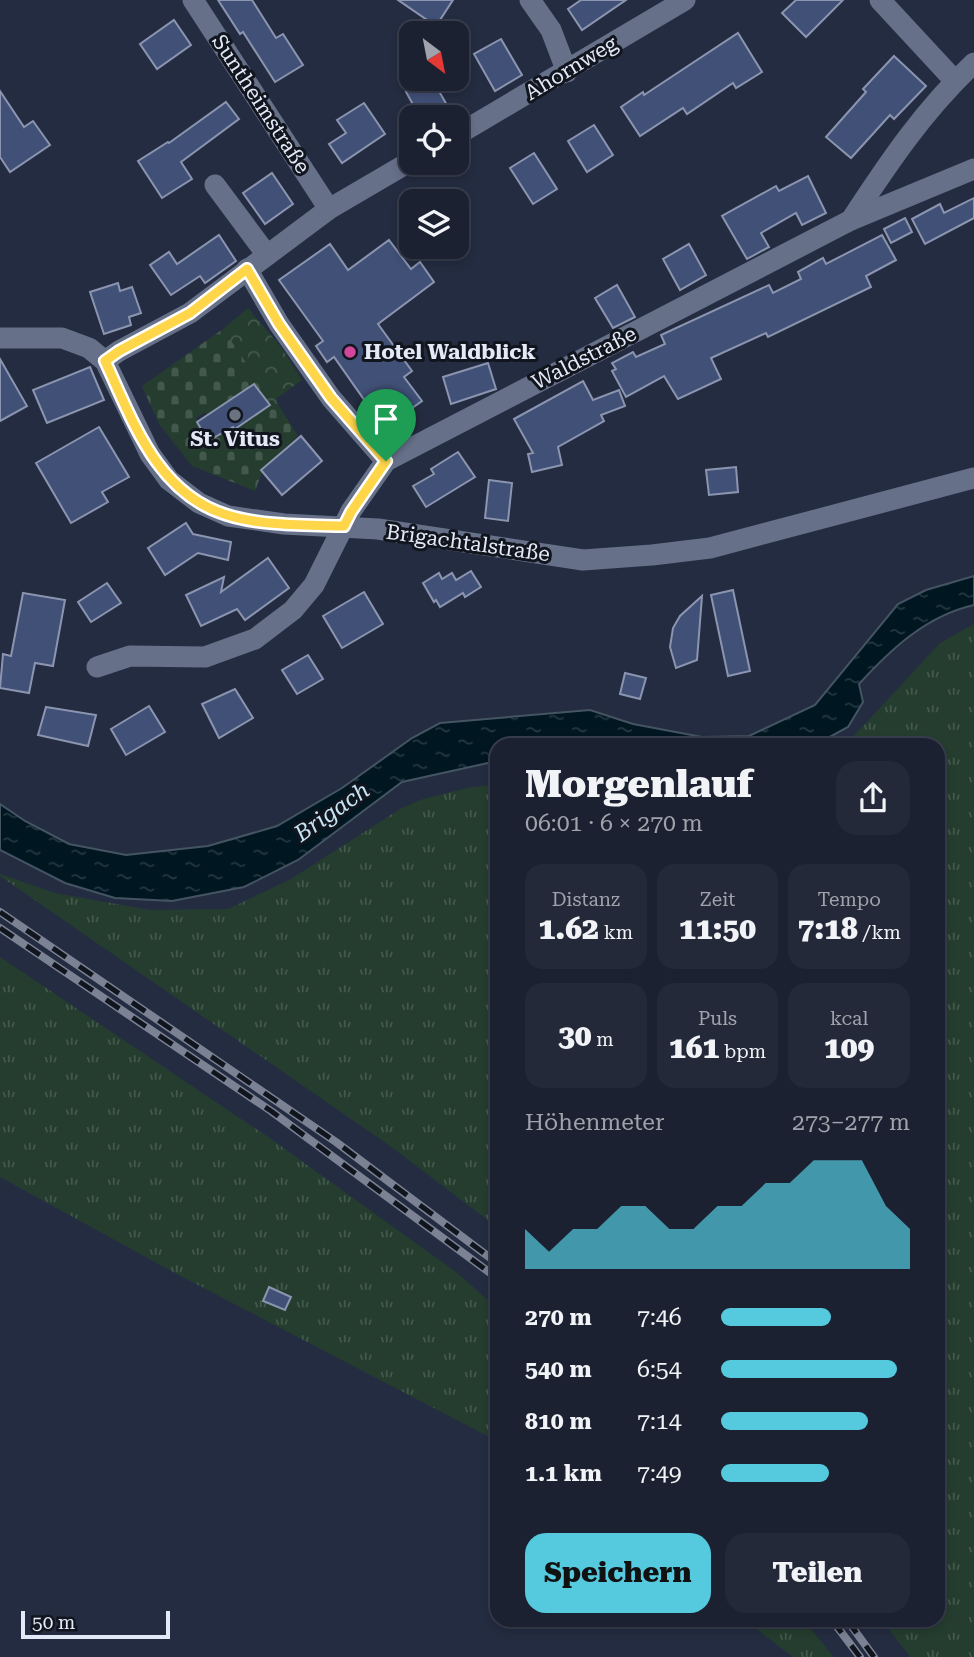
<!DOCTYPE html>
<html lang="de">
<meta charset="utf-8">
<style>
:root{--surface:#1b2131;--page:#242939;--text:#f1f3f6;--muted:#a0a3ab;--line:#393e4d;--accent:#55cadf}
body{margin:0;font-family:"Roboto Serif",serif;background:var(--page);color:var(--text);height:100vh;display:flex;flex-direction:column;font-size:26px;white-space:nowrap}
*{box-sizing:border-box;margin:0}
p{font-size:23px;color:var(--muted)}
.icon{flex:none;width:38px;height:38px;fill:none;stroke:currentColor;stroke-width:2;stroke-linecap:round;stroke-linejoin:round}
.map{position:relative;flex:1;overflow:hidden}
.side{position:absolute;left:490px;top:738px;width:455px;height:889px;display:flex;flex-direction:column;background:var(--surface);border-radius:21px;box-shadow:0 4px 10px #0003,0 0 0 2px var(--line)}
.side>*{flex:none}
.needle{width:46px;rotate:148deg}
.buttons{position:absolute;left:399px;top:21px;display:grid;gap:14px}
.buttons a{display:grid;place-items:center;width:70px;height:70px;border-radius:14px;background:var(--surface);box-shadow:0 4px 10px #0003,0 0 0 2px var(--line);font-size:35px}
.scale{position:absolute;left:21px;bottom:18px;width:149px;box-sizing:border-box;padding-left:7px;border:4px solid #e3e9f7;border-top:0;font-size:19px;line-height:24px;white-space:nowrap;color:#e3e9f7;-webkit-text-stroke:5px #11151e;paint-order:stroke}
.pin{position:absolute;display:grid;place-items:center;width:60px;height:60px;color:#fff;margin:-72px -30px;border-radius:50% 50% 50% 0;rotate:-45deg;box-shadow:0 0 7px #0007}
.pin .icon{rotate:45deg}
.round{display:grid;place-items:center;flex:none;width:74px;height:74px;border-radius:21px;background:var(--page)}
.overview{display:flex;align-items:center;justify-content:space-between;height:119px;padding:0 35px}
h1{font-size:38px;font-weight:800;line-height:52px}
.figures{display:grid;grid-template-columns:repeat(3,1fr);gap:10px;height:119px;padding:7px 35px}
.figures div{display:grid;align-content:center;border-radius:18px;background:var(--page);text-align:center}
.figures b{font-size:30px;font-weight:800}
.figures small{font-size:19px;font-weight:400}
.figures p{font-size:19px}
.chart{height:196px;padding:14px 35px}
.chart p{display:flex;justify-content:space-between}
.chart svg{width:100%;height:126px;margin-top:7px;fill:var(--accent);opacity:.7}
.cta{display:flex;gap:14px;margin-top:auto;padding:14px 35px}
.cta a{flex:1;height:80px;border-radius:21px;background:var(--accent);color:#111;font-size:28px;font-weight:800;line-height:80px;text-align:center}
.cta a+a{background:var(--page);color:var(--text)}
ul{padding:0 35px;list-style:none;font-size:23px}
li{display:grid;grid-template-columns:112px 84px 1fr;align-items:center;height:52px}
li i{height:18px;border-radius:9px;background:var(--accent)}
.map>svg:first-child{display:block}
</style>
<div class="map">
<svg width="974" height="1657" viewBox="0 0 974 1657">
<defs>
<pattern id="grass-tufts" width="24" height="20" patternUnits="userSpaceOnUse" patternTransform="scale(1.75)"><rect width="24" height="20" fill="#243d2e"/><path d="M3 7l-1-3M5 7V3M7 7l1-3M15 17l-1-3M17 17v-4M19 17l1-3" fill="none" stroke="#44594d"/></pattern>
<pattern id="cemetery-stones" width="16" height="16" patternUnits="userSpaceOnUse" patternTransform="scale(1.75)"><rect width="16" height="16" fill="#243d2e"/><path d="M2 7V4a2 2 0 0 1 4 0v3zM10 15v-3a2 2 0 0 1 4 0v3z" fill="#44594d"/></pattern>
<pattern id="park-crowns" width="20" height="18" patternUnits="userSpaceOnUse" patternTransform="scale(1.75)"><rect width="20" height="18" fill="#243d2e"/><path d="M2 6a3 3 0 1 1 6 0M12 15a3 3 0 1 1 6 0" fill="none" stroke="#44594d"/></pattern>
<pattern id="water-ripples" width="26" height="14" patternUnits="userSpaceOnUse" patternTransform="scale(1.75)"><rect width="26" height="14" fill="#001621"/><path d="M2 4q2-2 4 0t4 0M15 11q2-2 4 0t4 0" fill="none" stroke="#253842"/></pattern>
</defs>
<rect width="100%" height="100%" fill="#242c41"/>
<g fill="url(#grass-tufts)">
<path d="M974,624V1657H910L883,1621L938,1620V746L843,745L852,738L940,643Z"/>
<path d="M497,785V1227L390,1146L0,876V874L55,893L150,910L228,909L291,879L400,809L420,800L471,787Z"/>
<path d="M0,957L271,1139L456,1272L497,1308V1441L173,1272L0,1177Z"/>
<path d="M746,1621H804L834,1657H793Z"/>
</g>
<path fill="url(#cemetery-stones)" d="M223,329L252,371L254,384L220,407L210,419L205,412L196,418L207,441L218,433L220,435L232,425L235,429L270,405L278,404L298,436L264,467L255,491L192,466L159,424L142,386Z"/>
<path fill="url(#park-crowns)" d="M248,308L281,347L302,380L276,399L278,404L270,405L254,384L252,371L223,329Z"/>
<path fill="url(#water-ripples)" stroke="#445561" stroke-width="2" d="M974,576V605C926,616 891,649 859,684L863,702L848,727L815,745L497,746V761L402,782L298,860L244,887L172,901L115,898L65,883L0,850V804L25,821L69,844L126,855L208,846L277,826L342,788L412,738L440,723L590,710L633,724L702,737L749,736L815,705L898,604L926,590Z"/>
<g fill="#415077" stroke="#8b95af" stroke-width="2">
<path d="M218,0H252L276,38L283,34L303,65L275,82L243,32L240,34Z"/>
<path d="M398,0H453L436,26Z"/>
<path d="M581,0H626L582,30L568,9Z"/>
<path d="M796,0H843L806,37L782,13Z"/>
<path d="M174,20L191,45L157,69L140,44Z"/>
<path d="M738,33L762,72L736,88L733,83L687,114L683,108L640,136L621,107L643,92L644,95Z"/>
<path d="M501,39L522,75L495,91L474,54Z"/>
<path d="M894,56L926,86L894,119L890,115L851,158L826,137L866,92L863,89Z"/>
<path d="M429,79H432L451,112L441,117H420L406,92Z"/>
<path d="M0,91L24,127L33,121L50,145L10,172L0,157Z"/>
<path d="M226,102L239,119L181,162L192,179L162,198L138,161L168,142L169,143Z"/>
<path d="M364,103L385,134L342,163L329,144L346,133L337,120Z"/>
<path d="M594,125L613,155L587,172L568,141Z"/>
<path d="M534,153L557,189L533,204L510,168Z"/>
<path d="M272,173L293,204L265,224L243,193Z"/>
<path d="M808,176L826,213L802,225L796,213L761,233L769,247L747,259L722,216L776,186L779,191Z"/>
<path d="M974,198V218L925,244L912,219L940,204L944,213Z"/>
<path d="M905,218L912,232L891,243L884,229Z"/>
<path d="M219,235L236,261L205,283L200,276L171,295L150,265L169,252L177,264Z"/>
<path d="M882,235L896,260L866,276L871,287L768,337L766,333L711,358L721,379L678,399L664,376L626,397L612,371L616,369L612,363L633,352L636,357L665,344L661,335L769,285L773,293L801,279L798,272L823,258L826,264Z"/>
<path d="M389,240L411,269L420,262L434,282L378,324L412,371L404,377L422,401L384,428L334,357L327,362L316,346L323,341L279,280L330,244L348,270Z"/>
<path d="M689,244L706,275L680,290L663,259Z"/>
<path d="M118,283L120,291L132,287L141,313L129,317L131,325L104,334L90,292Z"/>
<path d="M617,285L635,317L613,328L595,298Z"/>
<path d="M0,359L27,406L0,421Z"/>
<path d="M488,363L496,389L451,404L443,377Z"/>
<path d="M90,367L104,400L47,423L33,390Z"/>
<path d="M583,381L593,400L619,390L625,406L601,415L604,421L558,447L562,465L532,472L528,454L533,453L514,419Z"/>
<path d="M254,384L270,405L235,429L233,427L208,441L197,422Z"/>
<path d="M99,427L129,477L102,492L108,502L71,523L36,463Z"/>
<path d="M301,436L322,461L282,495L261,470Z"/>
<path d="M458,452L475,477L426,507L413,486L434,474L431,469Z"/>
<path d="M736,467L738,492L709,495L706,470Z"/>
<path d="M489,480L512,483L508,521L485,518Z"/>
<path d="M186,523L193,534L231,542L228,560L198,553L165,575L148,548Z"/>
<path d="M268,558L289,588L245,620L237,609L201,626L186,595L224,577L221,592Z"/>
<path d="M471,571L481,587L465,597L463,593L440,607L436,600L434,602L423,583L439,573L442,579L452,573L456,580Z"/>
<path d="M107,583L121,603L91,622L78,602Z"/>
<path d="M733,590L750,671L728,676L711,595Z"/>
<path d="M364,592L383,624L342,648L323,616Z"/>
<path d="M23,593L65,600L53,666L35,663L29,693L0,688L3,654L11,656Z"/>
<path d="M702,596L697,660L676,668L670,647L673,628L680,616Z"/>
<path d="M308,655L323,679L297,694L282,670Z"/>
<path d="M625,673L646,678L640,699L620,694Z"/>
<path d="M235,689L253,718L219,738L202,704Z"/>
<path d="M149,706L165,732L126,755L111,729Z"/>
<path d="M46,707L96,715L88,746L38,735Z"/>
<path d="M269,1287L291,1297L285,1310L263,1301Z"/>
</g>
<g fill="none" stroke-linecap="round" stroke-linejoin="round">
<g stroke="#667088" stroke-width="21">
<path d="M193,0L329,209"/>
<path d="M530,0L551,30L567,72"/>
<path d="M880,0L955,81"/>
<path d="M457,135L685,0"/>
<path d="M215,185L267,255"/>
<path d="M851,220C889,162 924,110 974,63"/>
<path d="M247,269L279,324L331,398L386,461"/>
<path d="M0,338H62L89,348L105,361L150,454L169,480L199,503L228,516L284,524L378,529L583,560L652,555L710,548L974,478"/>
<path d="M105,361L119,351L190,313L329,209L411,161"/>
<path d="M97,667L130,656L205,657L255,639L293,610L314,585L351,511L386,461L851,220L974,169"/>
</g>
<g stroke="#7b8294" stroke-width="8">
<g id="rail">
<path d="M0,912L336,1142L497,1263"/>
<path d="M0,928L271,1111L497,1278"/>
<path d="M832,1620L860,1657"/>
<path d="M847,1620L874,1657"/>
</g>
</g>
<use href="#rail" stroke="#11151e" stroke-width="5" stroke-dasharray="16" stroke-linecap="butt"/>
</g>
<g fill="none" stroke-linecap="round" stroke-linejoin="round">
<g stroke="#fff" stroke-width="14">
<path id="route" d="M247,269L279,324L331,398L386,461L351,512L344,526C307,525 262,526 227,515C157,494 133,421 105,361L119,351L190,313Z"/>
</g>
<use href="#route" stroke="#ffd54a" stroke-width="9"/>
</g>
<circle fill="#d1479c" stroke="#11151e" stroke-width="2.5" cx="350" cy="352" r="7"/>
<circle fill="#6b7280" stroke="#11151e" stroke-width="2.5" cx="235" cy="415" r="7"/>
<g text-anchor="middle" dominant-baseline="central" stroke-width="6" stroke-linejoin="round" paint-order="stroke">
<g font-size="21" fill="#e3e9f7" stroke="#11151e">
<text transform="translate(571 68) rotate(-31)">Ahornweg</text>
<text transform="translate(261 104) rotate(57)">Suntheimstraße</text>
<text transform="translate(584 358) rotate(-27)">Waldstraße</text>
<text transform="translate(468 543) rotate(8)">Brigachtalstraße</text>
</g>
<g font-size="21" font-weight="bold" fill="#e3e9f7" stroke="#11151e" text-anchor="start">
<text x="364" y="352">Hotel Waldblick</text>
<text x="235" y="439" text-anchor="middle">St. Vitus</text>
</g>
<g font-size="23" font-style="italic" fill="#c7e6f5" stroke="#11151e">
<text transform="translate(332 812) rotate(-35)">Brigach</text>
</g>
</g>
</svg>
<div class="buttons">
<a><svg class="needle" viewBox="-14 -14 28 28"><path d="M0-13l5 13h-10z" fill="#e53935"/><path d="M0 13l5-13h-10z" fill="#a0a3ab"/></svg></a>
<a><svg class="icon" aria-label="locate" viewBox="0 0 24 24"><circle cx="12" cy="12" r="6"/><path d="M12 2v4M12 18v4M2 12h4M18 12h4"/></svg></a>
<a><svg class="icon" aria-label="layers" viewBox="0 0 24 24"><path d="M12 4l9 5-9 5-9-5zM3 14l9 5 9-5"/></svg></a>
</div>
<div class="scale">50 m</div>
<div class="pin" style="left:386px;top:461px;background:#1e9e55"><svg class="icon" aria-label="arrive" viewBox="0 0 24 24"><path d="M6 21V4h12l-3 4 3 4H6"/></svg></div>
<section class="side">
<div class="overview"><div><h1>Morgenlauf</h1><p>06:01 · 6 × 270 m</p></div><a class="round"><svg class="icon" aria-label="share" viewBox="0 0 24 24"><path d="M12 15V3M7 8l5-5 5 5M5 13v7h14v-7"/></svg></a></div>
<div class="figures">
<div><p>Distanz</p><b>1.62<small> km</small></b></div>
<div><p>Zeit</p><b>11:50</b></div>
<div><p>Tempo</p><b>7:18<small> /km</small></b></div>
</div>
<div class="figures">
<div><b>30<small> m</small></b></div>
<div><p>Puls</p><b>161<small> bpm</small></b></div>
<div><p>kcal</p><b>109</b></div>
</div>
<div class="chart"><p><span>Höhenmeter</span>273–277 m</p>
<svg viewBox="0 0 160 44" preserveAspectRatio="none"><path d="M0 44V30L10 38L20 30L30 30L40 22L50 22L60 30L70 30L80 22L90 22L100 14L110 14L120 6L130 6L140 6L150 22L160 30V44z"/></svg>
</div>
<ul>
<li><b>270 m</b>7:46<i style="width:58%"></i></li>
<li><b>540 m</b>6:54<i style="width:93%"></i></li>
<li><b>810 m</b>7:14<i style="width:78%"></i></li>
<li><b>1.1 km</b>7:49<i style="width:57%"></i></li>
</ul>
<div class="cta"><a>Speichern</a><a>Teilen</a></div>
</section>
</div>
